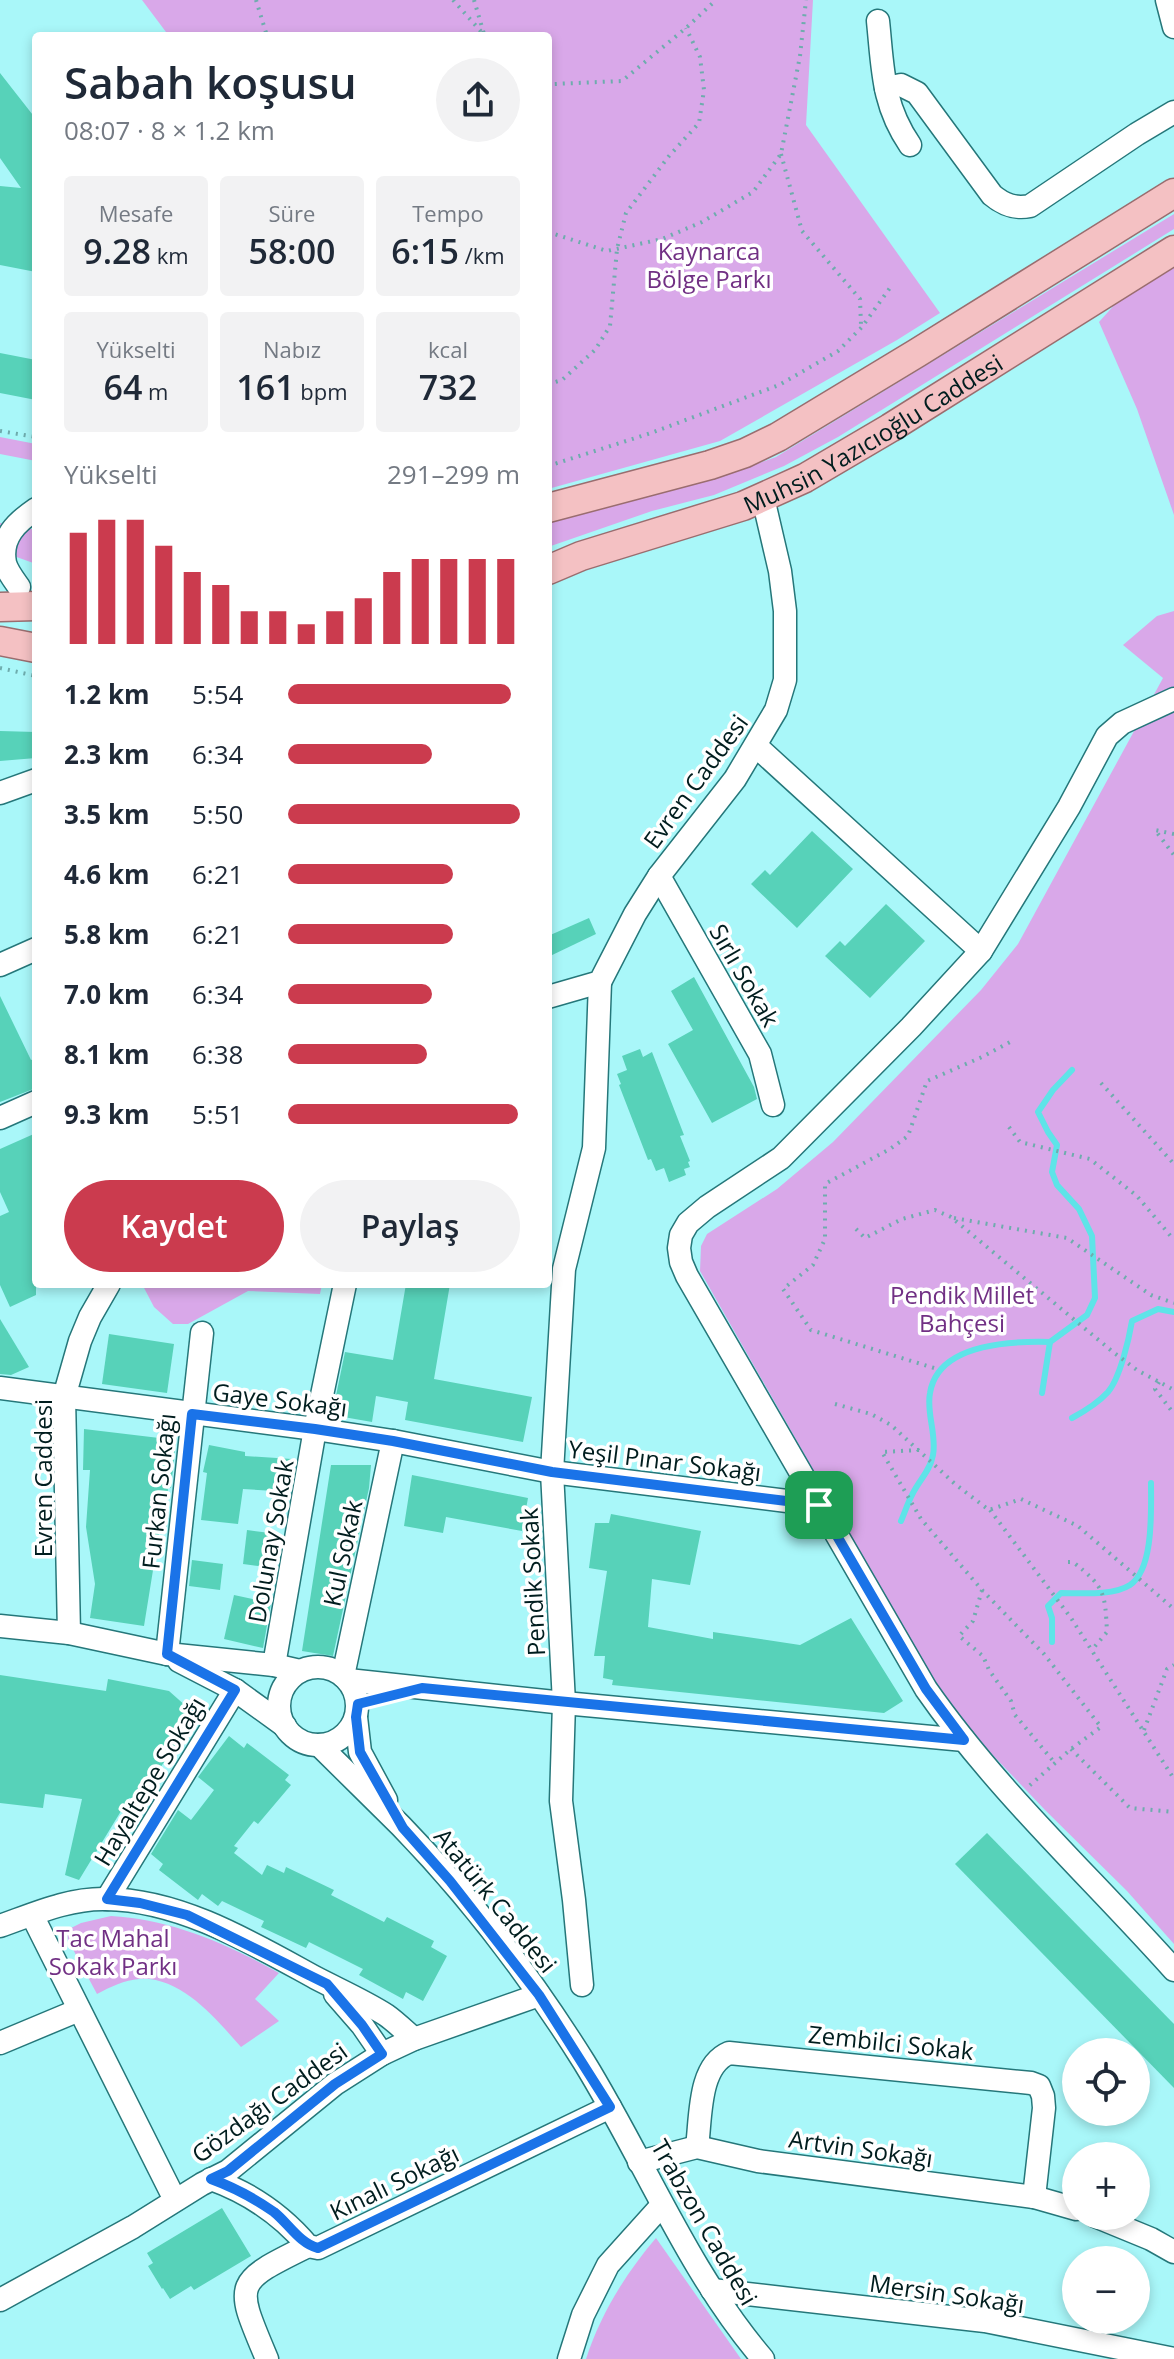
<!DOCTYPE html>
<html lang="tr">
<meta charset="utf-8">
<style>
:root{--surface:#fff;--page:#f2f2f3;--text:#1f2937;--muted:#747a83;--accent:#cb3b4e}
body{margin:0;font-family:"Open Sans",sans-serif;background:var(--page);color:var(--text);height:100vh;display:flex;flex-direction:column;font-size:30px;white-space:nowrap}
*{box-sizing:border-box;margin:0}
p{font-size:26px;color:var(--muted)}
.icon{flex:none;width:44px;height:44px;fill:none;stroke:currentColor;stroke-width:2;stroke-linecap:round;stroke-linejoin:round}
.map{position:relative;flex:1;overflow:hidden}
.side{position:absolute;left:32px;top:32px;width:520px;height:1256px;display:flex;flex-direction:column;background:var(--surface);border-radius:8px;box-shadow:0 4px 12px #0003}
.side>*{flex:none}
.controls{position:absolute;left:1062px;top:2038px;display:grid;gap:16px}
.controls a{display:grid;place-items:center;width:88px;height:88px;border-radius:50%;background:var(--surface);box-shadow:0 4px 12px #0003;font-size:40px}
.pin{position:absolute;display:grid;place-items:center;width:68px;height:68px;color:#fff;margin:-34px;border-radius:16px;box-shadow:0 4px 12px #0006}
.round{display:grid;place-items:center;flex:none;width:84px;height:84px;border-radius:42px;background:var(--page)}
.summary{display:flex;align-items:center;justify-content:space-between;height:136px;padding:0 32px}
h1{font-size:44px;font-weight:600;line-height:60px}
.figures{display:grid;grid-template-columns:repeat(3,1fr);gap:12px;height:136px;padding:8px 32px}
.figures div{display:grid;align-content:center;border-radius:8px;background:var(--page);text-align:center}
.figures b{font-size:34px;font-weight:600}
.figures small{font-size:22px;font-weight:400}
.figures p{font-size:22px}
.chart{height:224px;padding:16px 32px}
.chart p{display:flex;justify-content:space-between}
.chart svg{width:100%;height:144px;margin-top:8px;stroke:var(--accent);stroke-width:6}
.action{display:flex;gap:16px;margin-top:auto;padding:16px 32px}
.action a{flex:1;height:92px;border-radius:48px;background:var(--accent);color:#fff;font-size:32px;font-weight:600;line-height:92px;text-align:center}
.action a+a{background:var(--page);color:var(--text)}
ul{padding:0 32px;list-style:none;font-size:26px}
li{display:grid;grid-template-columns:128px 96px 1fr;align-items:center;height:60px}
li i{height:20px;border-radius:10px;background:var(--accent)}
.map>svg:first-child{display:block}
</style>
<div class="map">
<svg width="1174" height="2359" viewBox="0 0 1174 2359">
<rect width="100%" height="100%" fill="#a9f7f9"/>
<g fill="#d9a8e9">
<path d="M142,0H813L806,125L940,313L897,340L720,441L548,489V36H169Z"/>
<path d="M1174,214V229L838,437L784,466L714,495L652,511L548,547V520L607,504L711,480L776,457Z"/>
<path d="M1174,267V515L1137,409L1099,322L1127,291Z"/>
<path d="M0,437L36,444V461L0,454Z"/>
<path d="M0,523L36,530V564L0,551Z"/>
<path d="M1174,611V1944L1127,1891L1045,1810L949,1709L924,1673L827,1494L700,1271L701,1246L707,1234L777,1189L833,1142L981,990L1018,944L1163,678L1123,645L1157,616Z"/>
<path d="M142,1284H322L320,1294L248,1291L188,1324H173L154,1307Z"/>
<path d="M111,1916C170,1919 228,1944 279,1973L255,1999L279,2021L241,2047C216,2019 181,1976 139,1979C125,1980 110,1987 97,1994L68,1940L67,1933L69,1929L81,1923Z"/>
<path d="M656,2238L741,2359H586C600,2315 626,2273 656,2238Z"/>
</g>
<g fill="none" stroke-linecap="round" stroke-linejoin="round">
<g stroke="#5ee4e8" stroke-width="6">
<path d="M1042,1393L1050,1342L1087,1315L1095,1298L1092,1236L1079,1209L1057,1185L1052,1172L1057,1145L1048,1132L1038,1112L1053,1090L1072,1070"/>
<path d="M1072,1418C1085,1411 1098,1403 1108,1392C1120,1378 1129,1339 1132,1321L1158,1309L1174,1312"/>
<path d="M901,1521C905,1512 908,1502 913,1493C920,1479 930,1471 933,1455C937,1435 926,1413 930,1393C938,1343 1011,1341 1050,1342"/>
<path d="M1052,1642V1618L1048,1606L1061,1593C1081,1593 1113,1596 1130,1585C1154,1569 1151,1510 1151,1483"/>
</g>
</g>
<g fill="#57d2b9">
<path d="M0,73L36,119V272L0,265V186L21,188L0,158Z"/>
<path d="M0,353L36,360V400L0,393Z"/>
<path d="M0,731L36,732V758L0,761Z"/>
<path d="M812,831L853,869L797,928L751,884L765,870L770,875Z"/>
<path d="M886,904L925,941L870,998L825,956L840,941L845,946Z"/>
<path d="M589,918L596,934L548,957V936Z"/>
<path d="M694,977L754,1087L757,1099L712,1123L668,1044L693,1030L671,991Z"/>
<path d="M0,996L31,1060L36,1058V1088L0,1102Z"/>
<path d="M640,1049L643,1057L652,1052L684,1135L680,1136L690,1161L688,1162L690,1167L684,1169L686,1175L669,1182L664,1168L656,1171L651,1159L648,1160L619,1085L621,1084L617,1074L627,1070L622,1056Z"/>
<path d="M36,1133V1295L10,1307L0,1285V1216L9,1212L0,1192V1149Z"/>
<path d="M406,1284H450L434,1379L532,1397L523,1442L405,1420L408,1402L376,1396L372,1422L332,1415L345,1352L393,1360Z"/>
<path d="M0,1319L29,1367L11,1375L0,1374Z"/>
<path d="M109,1334L174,1344L167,1393L102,1384Z"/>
<path d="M84,1429L176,1440L171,1488L168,1487L166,1534L159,1533L144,1626L90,1618L95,1584L86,1527L90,1470H83Z"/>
<path d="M209,1445L245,1452V1456L292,1459L290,1492L243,1489L238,1524L201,1520L207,1473L203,1472Z"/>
<path d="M331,1465H371L369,1488L333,1656L302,1651Z"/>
<path d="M412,1475L528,1498L522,1531L446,1517L443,1533L404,1526Z"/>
<path d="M611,1514L701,1531L690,1585L652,1579L648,1627L713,1639V1632L800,1645L851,1618L903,1701L884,1713L612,1685L613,1680L603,1678L605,1656H594L607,1571L589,1568L595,1523H609Z"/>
<path d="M247,1530L278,1534L274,1568L243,1564Z"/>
<path d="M192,1560L223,1564L220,1590L189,1586Z"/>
<path d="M234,1595L271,1603L263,1648L224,1639Z"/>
<path d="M0,1675L106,1691L108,1679L169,1691L196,1715L139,1799L129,1798L79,1880L65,1875L82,1799L45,1794L43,1808L0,1803Z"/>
<path d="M229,1736L244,1748L247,1743L289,1775L285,1780L291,1785L258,1824L254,1821L234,1846L238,1848L234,1853L262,1875L267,1865L284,1873L286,1867L334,1890L331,1895L384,1922L387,1917L434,1941L431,1947L447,1956L423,2001L406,1992L403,1999L359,1975L363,1969L309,1942L306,1948L261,1927L264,1921L222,1901L218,1906L202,1894L198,1900L159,1870L163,1864L151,1854L178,1810L191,1820L214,1790L198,1777Z"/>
<path d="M987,1833L1174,2024V2088L955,1864Z"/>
<path d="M222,2208L251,2256L194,2290L191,2286L170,2299L163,2288L162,2289L148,2266L153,2263L147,2253Z"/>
</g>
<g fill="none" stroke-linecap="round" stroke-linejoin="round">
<g stroke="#25777a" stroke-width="25">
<g id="minor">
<path d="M1167,0L1174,27"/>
<path d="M878,21C883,69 882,104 910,145"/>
<path d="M886,88L901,85L917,93L992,195C1004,205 1015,209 1030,206L1137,134L1174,112"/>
<path d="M19,587C14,580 7,571 5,563C0,537 17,522 36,509"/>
<path d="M1174,699L1122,723L1107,736L1069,807L981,951L911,1027L781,1158L707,1207L688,1223L681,1235L679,1248L681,1262L687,1276L926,1689C997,1791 1091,1877 1174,1970"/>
<path d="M756,746L981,951"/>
<path d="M0,793L36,780"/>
<path d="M659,876L760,1054L773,1105"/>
<path d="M0,965L36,949"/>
<path d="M548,997L600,982L635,914L659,876L735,779L776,710L785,680V611L780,571L763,498"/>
<path d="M0,1118L36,1102"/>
<path d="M0,1388L315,1429L393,1441L552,1472L819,1505"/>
<path d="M0,1626L69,1633L167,1654L274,1665L300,1671"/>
<path d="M69,1633L64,1397L80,1341L90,1317L109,1284"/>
<path d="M167,1654L202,1333"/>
<path d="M179,1661L235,1690L285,1726"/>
<path d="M274,1665L315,1429L345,1284"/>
<circle cx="318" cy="1706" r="39"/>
<path d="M343,1676L393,1441"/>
<path d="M348,1680L564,1703L964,1740"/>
<path d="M356,1717L360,1752L386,1800"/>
<path d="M319,1745C346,1772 374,1799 401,1826C470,1897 532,1979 584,2062C645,2161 687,2270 763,2359"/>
<path d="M107,1899L235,1690"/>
<path d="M32,1915L175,2200"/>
<path d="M0,1926C34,1914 69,1898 106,1899C181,1900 252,1943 316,1978C339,1990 364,2001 386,2015C396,2022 405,2031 414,2039"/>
<path d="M582,1985L574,1900L561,1801L564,1703L552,1472L564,1269L594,1148L600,982"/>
<path d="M335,1994L362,2025L382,2054"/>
<path d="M0,2043L79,2010"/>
<path d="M697,2147C701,2118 698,2066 729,2053L1031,2083L1039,2086L1043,2096L1044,2108L1034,2197"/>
<path d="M639,2162L697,2147L758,2161L1034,2197L1076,2209"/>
<path d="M211,2179C250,2193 281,2214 308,2246L318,2248L610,2107"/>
<path d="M1095,2216L1151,2239L1174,2252"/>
<path d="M712,2290L985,2321L1174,2359"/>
<path d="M0,2300L133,2227L202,2184L228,2171L335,2084L382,2054L414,2039L539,1995"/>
<path d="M267,2359C235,2283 232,2283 308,2246"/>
<path d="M569,2359L583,2315L608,2265L662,2205"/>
</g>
</g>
<g stroke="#9a6d6f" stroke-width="31">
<g id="major">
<path d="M548,508L710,465L745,453L778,437L917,353L1174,193"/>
<path id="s1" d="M548,570L581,556L743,506L805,478L890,428L1174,250"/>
<path d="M0,607L36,606"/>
<path d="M0,641L36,648"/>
</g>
</g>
<g stroke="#6eacad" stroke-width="4" stroke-dasharray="2 6" stroke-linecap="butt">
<path d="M256,0L267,36"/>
<path d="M453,0L485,36"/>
<path d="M474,0L484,34"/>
<path d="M548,80L554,84L622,81L686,28L716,0"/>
<path d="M781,154L802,231L860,299L861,325"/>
<path d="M548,232L607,251L662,239L702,222L753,192L781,154L800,56L806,0"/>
<path d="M548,384L562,380L595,350L610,326L617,249L626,213L669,156L699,123L704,90L700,57L686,28"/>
<path d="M0,431L36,437"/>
<path d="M548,466L651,433L779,385L838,351L862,327L892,285"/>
<path d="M0,668L36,676"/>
<path d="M1174,834L1155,830L1174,855"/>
<path d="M1101,1083L1174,1164"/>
<path d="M1009,1127L1020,1142L1090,1159L1137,1196L1174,1240"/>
<path d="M954,1218L1067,1238L1151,1295L1174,1303"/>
<path d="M856,1229L865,1238L902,1219L935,1210L951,1217L1113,1352L1137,1370L1174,1390"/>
<path d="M934,1368L811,1330L783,1289L813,1265L825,1239V1184L890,1149L908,1136L927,1081L982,1057L1010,1042"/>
<path d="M1159,1382L1155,1389L1174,1414"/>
<path d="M835,1404L871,1414L891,1425L955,1484L989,1510L1021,1499L1078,1526L1174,1609"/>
<path d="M919,1450L882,1452L921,1519L982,1590L1044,1654L1101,1727L1071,1749L1029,1786"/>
<path d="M990,1510L1071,1618L1174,1779"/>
<path d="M1068,1562H1073C1105,1587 1105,1593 1107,1632L1091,1651"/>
<path d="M982,1590L973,1621L959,1636L983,1656L989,1670L1011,1701L1015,1715L1054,1762"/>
<path d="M1144,1730L1167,1669L1174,1665"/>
<path d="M1071,1749L1130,1808L1174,1812"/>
</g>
<use href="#minor" stroke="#fff" stroke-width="22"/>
<use href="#major" stroke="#f4c1c3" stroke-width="28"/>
</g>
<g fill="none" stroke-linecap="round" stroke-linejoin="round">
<g stroke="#fff" stroke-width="16">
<path id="route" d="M192,1414L315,1429L393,1441L552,1472L819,1505L926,1689L964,1740L422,1688L358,1704L356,1717L360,1752L403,1828L450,1881L539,1995L610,2107L318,2248C300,2244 288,2223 274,2212C254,2198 233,2187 211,2179L228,2171L335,2084L382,2054L362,2025L327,1984L187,1915L140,1903L107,1899L235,1690L167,1654Z"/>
</g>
<use href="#route" stroke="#1a73e8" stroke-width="10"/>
</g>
<g text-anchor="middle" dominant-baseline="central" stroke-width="7" stroke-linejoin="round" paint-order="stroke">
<g font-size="24" fill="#713084" stroke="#fff">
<text x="709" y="250">Kaynarca<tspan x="709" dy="28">Bölge Parkı</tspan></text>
<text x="962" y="1294">Pendik Millet<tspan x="962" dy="28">Bahçesi</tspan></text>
<text x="113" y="1937">Tac Mahal<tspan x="113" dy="28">Sokak Parkı</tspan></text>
</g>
<g font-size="24" fill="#001d1e" stroke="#fff">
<text stroke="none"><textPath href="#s1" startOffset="354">Muhsin Yazıcıoğlu Caddesi</textPath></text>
<text transform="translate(695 781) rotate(-54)">Evren Caddesi</text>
<text transform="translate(745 975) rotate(60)">Sırlı Sokak</text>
<text transform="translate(280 1399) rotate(7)">Gaye Sokağı</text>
<text transform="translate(665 1460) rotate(7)">Yeşil Pınar Sokağı</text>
<text transform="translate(42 1478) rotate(-90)">Evren Caddesi</text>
<text transform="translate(158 1491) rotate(-84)">Furkan Sokağı</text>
<text transform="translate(270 1541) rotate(-80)">Dolunay Sokak</text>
<text transform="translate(342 1553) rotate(-78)">Kul Sokak</text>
<text transform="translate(532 1582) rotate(-93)">Pendik Sokak</text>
<text transform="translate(149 1781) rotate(-59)">Hayaltepe Sokağı</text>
<text transform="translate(496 1900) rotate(51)">Atatürk Caddesi</text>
<text transform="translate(891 2042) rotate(6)">Zembilci Sokak</text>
<text transform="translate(269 2102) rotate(-36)">Gözdağı Caddesi</text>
<text transform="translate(861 2148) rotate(8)">Artvin Sokağı</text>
<text transform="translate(394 2182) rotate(-26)">Kınalı Sokağı</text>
<text transform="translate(705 2222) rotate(60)">Trabzon Caddesi</text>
<text transform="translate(947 2293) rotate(8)">Mersin Sokağı</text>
</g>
</g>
</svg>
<div class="controls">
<a><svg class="icon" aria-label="locate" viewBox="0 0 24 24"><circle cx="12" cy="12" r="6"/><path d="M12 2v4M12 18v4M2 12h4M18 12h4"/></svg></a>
<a>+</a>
<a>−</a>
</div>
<div class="pin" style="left:819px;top:1505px;background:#1e9e55"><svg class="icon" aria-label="arrive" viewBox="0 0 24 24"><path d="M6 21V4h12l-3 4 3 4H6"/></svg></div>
<section class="side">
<div class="summary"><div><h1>Sabah koşusu</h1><p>08:07 · 8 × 1.2 km</p></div><a class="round"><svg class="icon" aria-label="share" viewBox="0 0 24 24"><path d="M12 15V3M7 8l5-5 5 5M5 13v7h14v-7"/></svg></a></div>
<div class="figures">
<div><p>Mesafe</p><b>9.28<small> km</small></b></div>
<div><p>Süre</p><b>58:00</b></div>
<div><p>Tempo</p><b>6:15<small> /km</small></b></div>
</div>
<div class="figures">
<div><p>Yükselti</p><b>64<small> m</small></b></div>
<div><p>Nabız</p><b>161<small> bpm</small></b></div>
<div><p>kcal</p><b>732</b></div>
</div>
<div class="chart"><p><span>Yükselti</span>291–299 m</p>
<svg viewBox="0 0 160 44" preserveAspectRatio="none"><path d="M5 44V10M15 44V6M25 44V6M35 44V14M45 44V22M55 44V26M65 44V34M75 44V34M85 44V38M95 44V34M105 44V30M115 44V22M125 44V18M135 44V18M145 44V18M155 44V18"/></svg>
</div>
<ul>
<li><b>1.2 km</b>5:54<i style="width:96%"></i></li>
<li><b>2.3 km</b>6:34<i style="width:62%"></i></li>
<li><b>3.5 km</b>5:50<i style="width:100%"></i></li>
<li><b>4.6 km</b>6:21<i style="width:71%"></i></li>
<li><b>5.8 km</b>6:21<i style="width:71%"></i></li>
<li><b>7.0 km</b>6:34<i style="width:62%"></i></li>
<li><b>8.1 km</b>6:38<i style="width:60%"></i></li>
<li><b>9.3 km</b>5:51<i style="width:99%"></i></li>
</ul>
<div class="action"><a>Kaydet</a><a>Paylaş</a></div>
</section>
</div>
